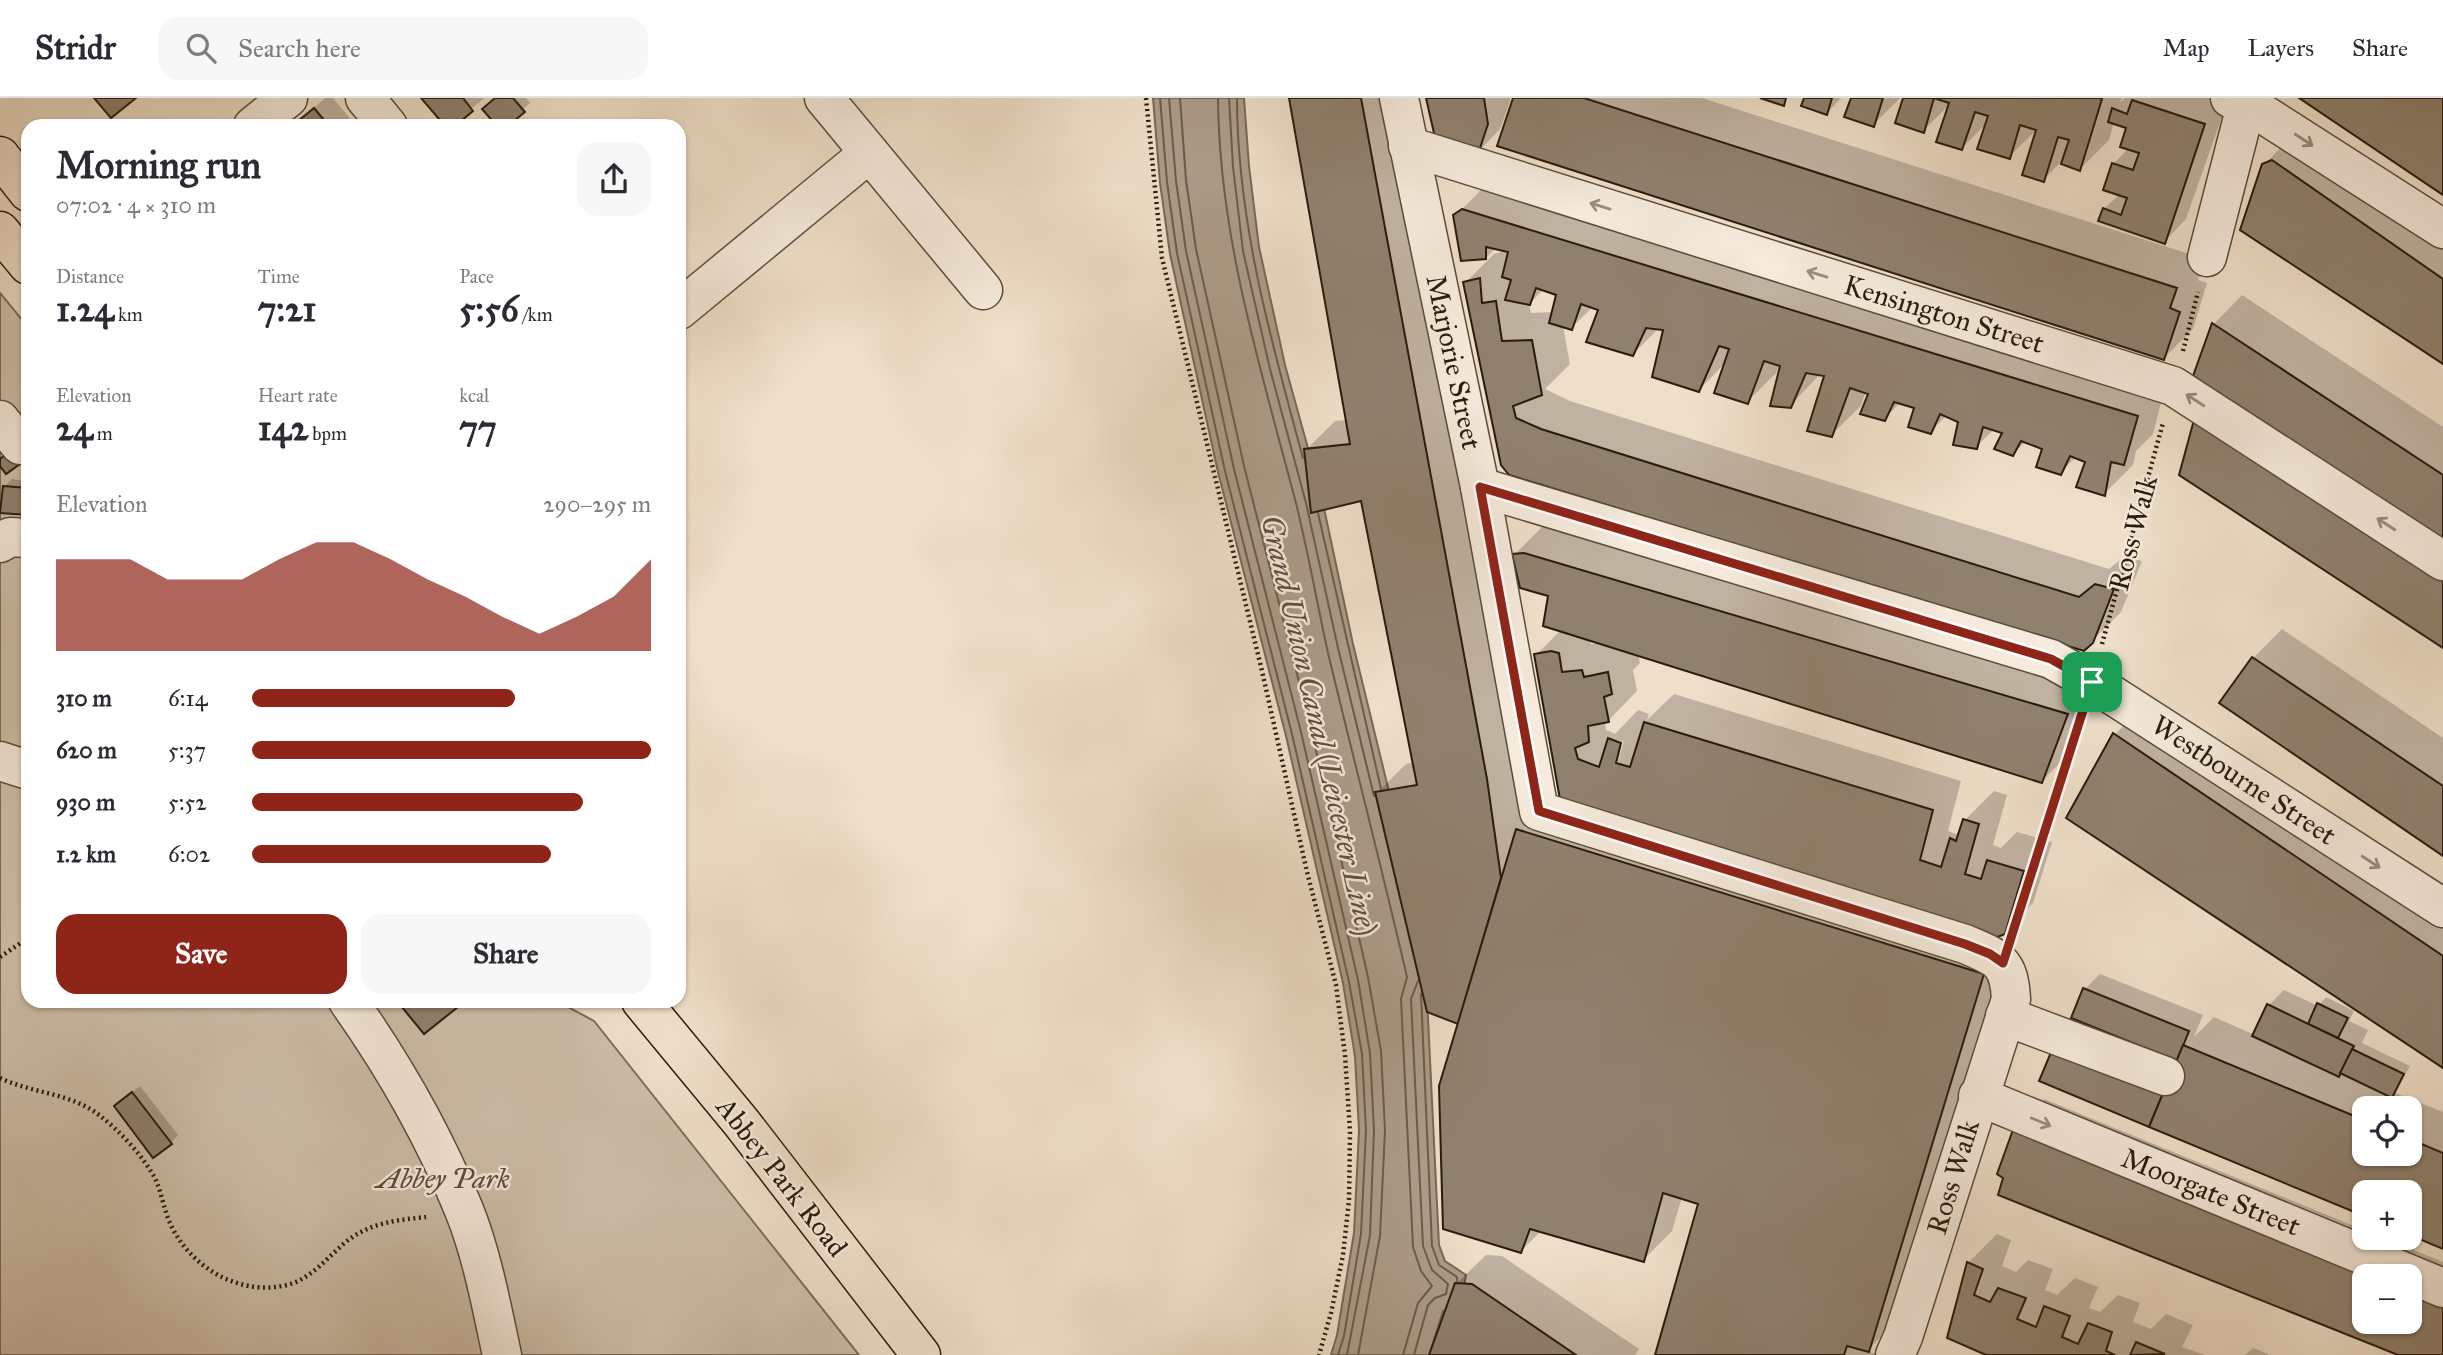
<!DOCTYPE html>
<meta charset="utf-8">
<style>
:root{--surface:#fff;--page:#f7f7f7;--text:#2b2b33;--muted:#7c7c81;--line:#e1e1e2;--accent:#8f2418}
body{margin:0;font-family:"IM FELL Great Primer",serif;background:var(--page);color:var(--text);height:100vh;display:flex;flex-direction:column;font-size:26px;white-space:nowrap}
*{box-sizing:border-box;margin:0}
p{font-size:23px;color:var(--muted)}
.icon{flex:none;width:38px;height:38px;fill:none;stroke:currentColor;stroke-width:2;stroke-linecap:round;stroke-linejoin:round}
.map{position:relative;flex:1;overflow:hidden}
.side{position:absolute;left:21px;top:21px;width:665px;height:889px;display:flex;flex-direction:column;background:var(--surface);border-radius:21px;box-shadow:0 2px 5px #0004}
.side>*{flex:none}
.buttons{position:absolute;left:2352px;top:998px;display:grid;gap:14px}
.buttons a{display:grid;place-items:center;width:70px;height:70px;border-radius:14px;background:var(--surface);box-shadow:0 2px 5px #0004;font-size:35px}
.pin{position:absolute;display:grid;place-items:center;width:60px;height:60px;color:#fff;margin:-30px;border-radius:14px;box-shadow:0 4px 10px #0006}
.round{display:grid;place-items:center;flex:none;width:74px;height:74px;border-radius:21px;background:var(--page)}
.headline{display:flex;align-items:center;justify-content:space-between;height:119px;padding:0 35px}
h1{font-size:38px;font-weight:700;line-height:52px}
.figures{display:grid;grid-template-columns:repeat(3,1fr);gap:10px;height:119px;padding:7px 35px}
.figures div{display:grid;align-content:center}
.figures b{font-size:35px;font-weight:700}
.figures small{font-size:19px;font-weight:400}
.figures p{font-size:19px}
.chart{height:196px;padding:14px 35px}
.chart p{display:flex;justify-content:space-between}
.chart svg{width:100%;height:126px;margin-top:7px;fill:var(--accent);opacity:.7}
.action{display:flex;gap:14px;margin-top:auto;padding:14px 35px}
.action a{flex:1;height:80px;border-radius:21px;background:var(--accent);color:#fff;font-size:28px;font-weight:700;line-height:80px;text-align:center}
.action a+a{background:var(--page);color:var(--text)}
ul{padding:0 35px;list-style:none;font-size:23px}
li{display:grid;grid-template-columns:112px 84px 1fr;align-items:center;height:52px}
li i{height:18px;border-radius:9px;background:var(--accent)}
header{display:flex;align-items:center;gap:42px;box-sizing:border-box;height:98px;padding:0 35px;background:var(--surface);border-bottom:2px solid var(--line)}
header strong{font-size:33px}
nav{display:flex;gap:38px;margin-inline-start:auto;font-size:24px}
.search{width:490px;height:63px;background:var(--page);display:flex;align-items:center;gap:18px;box-sizing:border-box;padding:0 24px;border-radius:21px;color:var(--muted);font-size:26px}
.map>svg:first-child{display:block}
</style>
<header>
<strong>Stridr</strong>
<div class="search"><svg class="icon" aria-label="search" viewBox="0 0 24 24"><circle cx="10" cy="10" r="6"/><path d="M15 15l6 6"/></svg>Search here</div>
<nav><a>Map</a><a>Layers</a><a>Share</a></nav>
</header>
<div class="map">
<svg width="2443" height="1257" viewBox="0 0 2443 1257">
<rect width="100%" height="100%" fill="#efdfc8"/>
<filter id="stains"><feTurbulence type="fractalNoise" baseFrequency=".00286" numOctaves="4"/><feColorMatrix values="0 0 0 0 .2 0 0 0 0 .09 0 0 0 0 .02 0 0 0 .5 -.17"/></filter>
<radialGradient id="worn" r=".72"><stop offset=".6" stop-color="#630" stop-opacity="0"/><stop offset="1" stop-color="#630" stop-opacity=".3"/></radialGradient>
<path fill="#cdbea8" stroke="#7b6c5a" stroke-width="2" d="M0,195L28,229V903H557L594,923L859,1257H0Z"/>
<path fill="#ac9c88" stroke="#786857" stroke-width="2" d="M1153,0H1244L1249,68L1259,149L1285,267L1322,401L1353,546L1412,788L1427,900L1439,1147L1445,1163L1466,1177L1459,1216L1443,1213L1429,1257H1331L1337,1237L1354,1135L1359,1032L1355,958L1343,885L1286,638L1218,374L1170,156L1160,85Z"/>
<g fill="#0003" fill-rule="evenodd">
<path d="M325,0H333L356,28H294Z"/>
<path d="M424,0H484L452,28H447Z"/>
<path d="M496,0H526L530,5L505,28H499Z"/>
<path d="M1291,0H1395L1515,651L1563,708L1536,557L1561,532L1550,497L1514,457L1543,428L2096,587L2071,654L2042,683L1638,556L1640,565L1633,572L1637,593L1605,626L1606,632L1615,636L1638,612L1649,616L1647,622L1674,596L1961,683L1948,733L1956,736L1962,731L1965,722L1994,693L2007,697L1993,747L2001,750L2017,734L2052,744L2033,805L2004,834L1990,840L2012,847L1897,1223L1867,1253L1879,1257H1657L1700,1104L1682,1099L1672,1133L1643,1162L1542,1132L1521,1153L1460,925L1377,695L1406,666L1414,664L1362,401L1306,352L1335,323L1347,322ZM1590,541L1602,545L1591,546ZM1624,642L1615,674L1612,673L1619,647Z"/>
<path d="M1428,0H1510V3L1500,31L1478,54Z"/>
<path d="M1515,0H1702L2205,161L2198,182L2207,185L2193,231L2164,260Z"/>
<path d="M1806,0H1841L1827,15Z"/>
<path d="M1852,0H1900L1873,27Z"/>
<path d="M1904,0H2122L2120,4L2125,0H2214L2227,4L2186,121L2164,144L2104,111L2120,96L2105,91L2114,65L2129,50L2128,29L2114,24L2109,42L2080,71L2061,64L2043,82L2039,29L2009,59L1988,24L1962,50L1950,6L1923,33Z"/>
<path d="M2293,37L2443,133V264L2264,67Z"/>
<path d="M1484,89L2165,289L2153,336L2136,353L2133,367L2104,396L2087,363L2076,359L2060,375L2045,350L2026,343L2013,356L2004,334L1994,331L1976,349L1960,322L1947,317L1930,334L1916,309L1901,304L1884,321L1870,295L1866,293L1861,308L1831,337L1826,276H1820L1790,308L1783,264L1781,263L1776,275L1747,304L1726,264L1699,292L1666,231L1659,230L1633,256L1600,211L1593,209L1571,230L1563,228L1570,266L1545,291L1570,303L2109,471L2125,458L2142,463L2121,514L2084,551L1510,376L1465,185L1494,156L1507,152L1496,150L1486,160L1455,118ZM1544,191L1558,196L1554,214L1531,215L1529,206Z"/>
<path d="M2242,197L2443,329V548L2221,294L2195,277L2214,226Z"/>
<path d="M12,381L28,383V416L5,388Z"/>
<path d="M2282,531L2443,640V756L2253,560Z"/>
<path d="M2144,608L2443,810V968L2115,636Z"/>
<path d="M2100,876L2203,917L2194,939L2214,919L2255,937L2269,907L2284,892L2318,908L2326,899L2354,913L2349,923L2368,932L2362,945L2410,968L2395,995L2443,1014V1150L2410,1136V1094H2364V1117L2041,982L2173,976L2179,962L2073,919L2085,891ZM2364,1010H2410V1055H2364Z"/>
<path d="M140,988L178,1037L171,1045L123,1001Z"/>
<path d="M2044,1001L2364,1132V1139H2382L2443,1164V1257H2403L2016,1030ZM2364,1178H2410V1223H2364Z"/>
<path d="M1997,1136L2011,1142L2002,1168L2016,1174L2028,1162L2053,1171L2045,1192L2057,1197L2075,1180L2098,1189L2089,1210L2100,1214L2118,1197L2140,1205L2133,1224L2151,1231L2166,1216L2193,1227L2182,1249L2205,1257H1991L1949,1239L1968,1165Z"/>
<path d="M1486,1157L1502,1158L1639,1251L1635,1257H1431L1456,1186Z"/>
<path d="M2253,1250L2268,1256V1257H2245Z"/>
</g>
<g fill="none" stroke-linecap="round" stroke-linejoin="round">
<g stroke="#6a5c4a" stroke-width="2">
<path d="M1160,0L1167,84L1177,155L1225,373L1292,636L1349,884L1362,956L1366,1032L1361,1136L1344,1238L1338,1257"/>
<path d="M1169,0L1176,83L1186,153L1234,371L1301,634L1358,882L1370,955L1374,1032L1370,1137L1347,1257"/>
<path d="M1180,0L1186,82L1196,151L1244,368L1311,631L1368,879L1381,953L1385,1032L1380,1138L1358,1257"/>
<path d="M1218,0C1219,139 1261,272 1296,405C1308,454 1317,505 1328,555C1354,663 1382,771 1407,879L1401,901L1413,1149L1421,1173L1432,1188L1418,1205L1403,1257"/>
<path d="M1229,0L1233,69L1243,153L1270,271L1306,405L1338,550L1374,698"/>
<path d="M1237,0C1237,122 1271,243 1303,360"/>
<path d="M1318,415L1381,691"/>
<path d="M1421,896L1432,1148L1439,1167L1457,1179V1183"/>
<path d="M1414,1257L1428,1207L1435,1200L1446,1196L1448,1186L1432,1172L1423,1148L1411,901L1418,883"/>
</g>
</g>
<g fill="#90816e" stroke="#291b0d" stroke-width="2">
<path d="M94,0H136L111,20Z"/>
<path d="M421,0H463L473,13L455,28H445Z"/>
<path d="M495,0H513L525,14L508,28H497L482,11Z"/>
<path d="M1289,0H1361L1487,681L1501,780L1458,926L1427,914L1375,694L1417,687L1361,403L1311,415L1304,351L1350,346Z"/>
<path d="M1426,0H1484L1488,26L1478,56L1436,44Z"/>
<path d="M1513,0H1584L2177,190L2170,210L2180,214L2164,262L1497,48Z"/>
<path d="M1760,0H1786L1784,8Z"/>
<path d="M1804,0H1832L1827,17L1801,8Z"/>
<path d="M1851,0H1883L1874,29L1844,19Z"/>
<path d="M1903,0H2098L2102,1L2080,73L2061,66L2069,42L2058,39L2044,84L2022,77L2036,32L2020,27L2010,61L1977,51L1988,18L1975,14L1962,52L1936,44L1949,5L1934,0L1924,35L1895,25Z"/>
<path d="M2299,0H2443V97Z"/>
<path d="M2132,2L2205,26L2165,146L2098,123L2103,110L2121,117L2127,100L2103,92L2112,65L2133,72L2139,55L2120,49L2126,30L2108,24L2112,10L2127,16Z"/>
<path d="M314,10L329,28H292Z"/>
<path d="M2272,62L2443,181V266L2240,132L2262,66Z"/>
<path d="M1462,111L2138,318L2124,367L2111,364L2105,398L2076,389L2085,364L2070,358L2061,377L2036,369L2042,351L2021,343L2013,358L1994,351L2002,335L1983,329L1977,351L1953,347L1958,324L1940,316L1931,336L1908,329L1914,310L1894,304L1885,323L1860,316L1868,296L1850,290L1832,339L1807,333L1824,278L1806,275L1791,310L1770,308L1780,268L1764,263L1748,306L1714,295L1729,251L1719,248L1699,294L1652,279L1663,232L1646,230L1633,258L1586,244L1598,212L1581,206L1572,232L1549,225L1556,197L1536,190L1530,207L1505,202L1511,182L1502,179L1508,154L1486,149V161L1461,163L1453,117Z"/>
<path d="M1480,180L1482,205L1496,203L1502,243L1532,242L1542,297L1513,308L1516,320L1541,331L2079,499L2095,486L2114,491L2093,545L2084,553L1509,377L1501,367L1463,184Z"/>
<path d="M2212,225L2443,377V442L2193,278Z"/>
<path d="M2195,318L2443,483V550L2179,377Z"/>
<path d="M10,353L20,366L6,376L0,368V361Z"/>
<path d="M3,388L28,390V417L0,415Z"/>
<path d="M1524,455L2068,616L2042,685L1543,528L1548,498L1520,490L1512,456Z"/>
<path d="M1551,553L1559,555L1562,574L1582,572L1584,579L1608,574L1612,596L1604,599L1609,624L1588,628L1589,644L1575,650L1578,661L1599,669L1608,640L1621,645L1616,665L1630,669L1644,624L1933,712L1920,762L1941,769L1950,740L1956,743L1963,721L1979,726L1965,776L1981,781L1987,762L2024,773L2005,836L1995,840L1561,707L1534,556Z"/>
<path d="M2252,559L2443,688V758L2219,605Z"/>
<path d="M2113,635L2443,858V970L2066,720Z"/>
<path d="M1516,731L1984,876L1869,1254L1847,1248L1844,1257H1655L1698,1106L1663,1095L1644,1164L1530,1131L1521,1155L1443,1131L1439,988Z"/>
<path d="M2083,890L2189,933L2177,963L2071,920Z"/>
<path d="M397,903H461L463,905L424,936Z"/>
<path d="M2317,905L2348,920L2338,940L2308,926Z"/>
<path d="M2267,906L2354,948L2339,979L2252,938Z"/>
<path d="M2054,947L2164,993L2149,1029L2039,983Z"/>
<path d="M2183,947L2364,1022V1055H2410V1041L2443,1055V1151L2410,1137V1094H2364V1118L2149,1029Z"/>
<path d="M2352,951L2404,976L2392,1000L2340,975Z"/>
<path d="M132,994L172,1046L153,1060L114,1008Z"/>
<path d="M2014,1029L2364,1178V1223H2410V1191L2443,1205V1257H2398L1998,1097L2003,1080L1997,1076Z"/>
<path d="M1967,1164L1983,1171L1974,1197L1990,1204L1998,1190L2026,1200L2017,1221L2036,1229L2044,1208L2070,1218L2062,1239L2078,1246L2088,1225L2112,1234L2106,1253L2115,1257H1986L1947,1240Z"/>
<path d="M1455,1185L1472,1186L1576,1257H1429Z"/>
<path d="M2136,1244L2165,1256L2130,1257Z"/>
</g>
<g fill="none" stroke-linecap="round" stroke-linejoin="round">
<g stroke="#5a4c3c" stroke-width="41">
<g id="minor">
<path d="M365,0L388,28"/>
<path d="M824,0L983,192"/>
<path d="M1399,0L1480,389L1539,713L1965,846C1998,860 2009,863 2011,901L1903,1239L1895,1257"/>
<path d="M2230,0L2246,5L2443,131"/>
<path d="M253,28L288,0"/>
<path d="M1408,48L2173,288L2443,463"/>
<path d="M2207,159L2248,0"/>
<path d="M679,212L868,56"/>
<path d="M0,322L20,347L28,341"/>
<path d="M1480,389L2051,561L2092,584L2443,810"/>
<path d="M0,445L10,439L28,440"/>
<path d="M0,663L28,672"/>
<path d="M348,903C394,968 434,1038 464,1112C482,1156 492,1211 502,1257"/>
<path d="M2005,918L2165,978"/>
<path d="M1978,998L2443,1190"/>
</g>
</g>
<g stroke="#291b0d" stroke-width="41">
<g id="major">
<path d="M0,58L28,94"/>
<path d="M0,133L28,167"/>
<path d="M641,903L741,1024L921,1257"/>
</g>
</g>
<g stroke="#291b0d" stroke-width="4.5" stroke-dasharray="2 3.5" stroke-linecap="butt">
<path d="M1146,0L1162,160L1262,573L1307,774L1336,887L1345,957L1350,1034L1349,1102L1343,1157L1331,1215L1319,1257"/>
<path d="M2183,253L2198,194"/>
<path d="M2102,546L2163,325"/>
<path d="M2015,827L2080,622"/>
<path d="M0,859L28,840"/>
<path d="M0,980C31,995 71,995 99,1017C120,1033 142,1057 155,1080C161,1093 163,1107 168,1120C185,1165 234,1197 282,1188C312,1183 328,1157 351,1140C374,1124 399,1122 426,1119"/>
</g>
<use href="#minor" stroke="#f5eadb" stroke-width="38"/>
<use href="#major" stroke="#efdfc8" stroke-width="38"/>
</g>
<defs><path id="oneway-shaft" d="M-6 0H5M1.5-3L5.5 0L1.5 3" fill="none" stroke-width="1.6" stroke-linecap="round" stroke-linejoin="round" transform="scale(1.75)"/></defs>
<g stroke="#998d7e">
<use href="#oneway-shaft" transform="translate(2304 42) rotate(33)"/>
<use href="#oneway-shaft" transform="translate(1600 108) rotate(-163)"/>
<use href="#oneway-shaft" transform="translate(1817 176) rotate(-163)"/>
<use href="#oneway-shaft" transform="translate(2195 302) rotate(-147)"/>
<use href="#oneway-shaft" transform="translate(2386 426) rotate(-147)"/>
<use href="#oneway-shaft" transform="translate(2371 764) rotate(33)"/>
<use href="#oneway-shaft" transform="translate(2041 1024) rotate(22)"/>
</g>
<g fill="none" stroke-linecap="round" stroke-linejoin="round">
<g stroke="#fff" stroke-width="14">
<path id="route" d="M1480,389L2051,561L2092,584L2003,865L1990,856L1965,846L1539,713Z"/>
</g>
<use href="#route" stroke="#8f2418" stroke-width="9"/>
</g>
<g text-anchor="middle" dominant-baseline="central" stroke-width="5" stroke-linejoin="round" paint-order="stroke">
<g font-size="28" fill="#291b0d" stroke="#f5eadb">
<text transform="translate(1944 216) rotate(17)">Kensington Street</text>
<text transform="translate(1454 264) rotate(78)">Marjorie Street</text>
<text transform="translate(2133 435) rotate(-75)">Ross Walk</text>
<text transform="translate(2244 682) rotate(33)">Westbourne Street</text>
<text transform="translate(782 1079) rotate(52)">Abbey Park Road</text>
<text transform="translate(1953 1079) rotate(-73)">Ross Walk</text>
<text transform="translate(2211 1094) rotate(22)">Moorgate Street</text>
</g>
<g font-size="28" font-style="italic" fill="#5a4c3c" stroke="#f5eadb">
<text x="443" y="1080">Abbey Park</text>
</g>
<g font-size="30" font-style="italic" fill="#5d4f3e" stroke="#f5eadb">
<text transform="translate(1319 627) rotate(77)">Grand Union Canal (Leicester Line)</text>
</g>
</g>
<rect width="100%" height="100%" filter="url(#stains)"/>
<rect width="100%" height="100%" fill="url(#worn)"/>
</svg>
<div class="buttons">
<a><svg class="icon" aria-label="locate" viewBox="0 0 24 24"><circle cx="12" cy="12" r="6"/><path d="M12 2v4M12 18v4M2 12h4M18 12h4"/></svg></a>
<a>+</a>
<a>−</a>
</div>
<div class="pin" style="left:2092px;top:584px;background:#1e9e55"><svg class="icon" aria-label="arrive" viewBox="0 0 24 24"><path d="M6 21V4h12l-3 4 3 4H6"/></svg></div>
<section class="side">
<div class="headline"><div><h1>Morning run</h1><p>07:02 · 4 × 310 m</p></div><a class="round"><svg class="icon" aria-label="share" viewBox="0 0 24 24"><path d="M12 15V3M7 8l5-5 5 5M5 13v7h14v-7"/></svg></a></div>
<div class="figures">
<div><p>Distance</p><b>1.24<small> km</small></b></div>
<div><p>Time</p><b>7:21</b></div>
<div><p>Pace</p><b>5:56<small> /km</small></b></div>
</div>
<div class="figures">
<div><p>Elevation</p><b>24<small> m</small></b></div>
<div><p>Heart rate</p><b>142<small> bpm</small></b></div>
<div><p>kcal</p><b>77</b></div>
</div>
<div class="chart"><p><span>Elevation</span>290–295 m</p>
<svg viewBox="0 0 160 44" preserveAspectRatio="none"><path d="M0 44V12L10 12L20 12L30 19L40 19L50 19L60 12L70 6L80 6L90 12L100 19L110 25L120 32L130 38L140 32L150 25L160 12V44z"/></svg>
</div>
<ul>
<li><b>310 m</b>6:14<i style="width:66%"></i></li>
<li><b>620 m</b>5:37<i style="width:100%"></i></li>
<li><b>930 m</b>5:52<i style="width:83%"></i></li>
<li><b>1.2 km</b>6:02<i style="width:75%"></i></li>
</ul>
<div class="action"><a>Save</a><a>Share</a></div>
</section>
</div>
